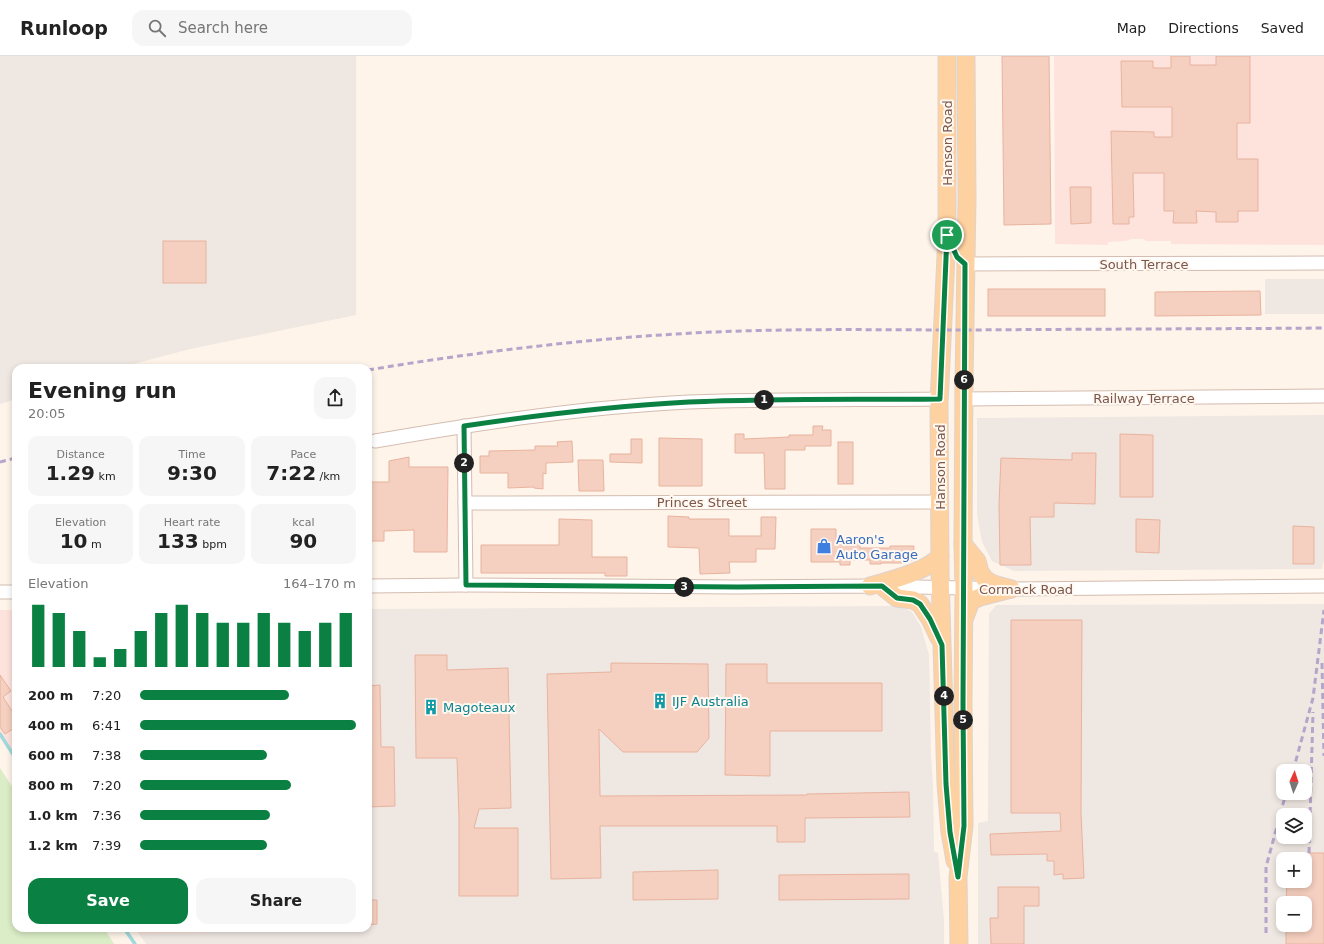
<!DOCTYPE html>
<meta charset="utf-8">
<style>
:root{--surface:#fff;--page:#f6f6f6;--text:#222;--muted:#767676;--line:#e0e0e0;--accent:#0b8043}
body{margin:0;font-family:"DejaVu Sans",sans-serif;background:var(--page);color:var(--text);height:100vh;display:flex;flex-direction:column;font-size:15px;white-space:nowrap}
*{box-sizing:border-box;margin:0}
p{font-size:13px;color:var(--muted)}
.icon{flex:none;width:22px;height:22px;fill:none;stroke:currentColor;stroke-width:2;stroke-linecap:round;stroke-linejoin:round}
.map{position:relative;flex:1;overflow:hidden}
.sheet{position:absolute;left:12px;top:308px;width:360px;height:568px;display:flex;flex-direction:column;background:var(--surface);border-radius:12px;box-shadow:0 2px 6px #0003}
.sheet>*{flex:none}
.needle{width:26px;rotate:3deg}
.controls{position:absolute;left:1276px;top:708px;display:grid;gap:8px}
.controls a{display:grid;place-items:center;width:36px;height:36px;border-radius:8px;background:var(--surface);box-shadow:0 2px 6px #0003;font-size:20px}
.pin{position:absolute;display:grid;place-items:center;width:34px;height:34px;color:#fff;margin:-17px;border:2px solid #fff;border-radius:50%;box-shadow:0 1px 4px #0007}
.km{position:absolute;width:20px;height:20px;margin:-10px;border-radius:50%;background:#222;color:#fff;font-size:11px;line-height:20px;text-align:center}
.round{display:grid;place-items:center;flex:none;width:42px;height:42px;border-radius:12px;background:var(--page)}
.overview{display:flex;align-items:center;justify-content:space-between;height:68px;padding:0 16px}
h1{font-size:22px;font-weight:700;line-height:30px}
.metrics{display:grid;grid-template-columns:repeat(3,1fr);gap:6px;height:68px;padding:4px 16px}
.metrics div{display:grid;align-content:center;border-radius:10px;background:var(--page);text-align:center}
.metrics b{font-size:20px;font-weight:700}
.metrics small{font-size:11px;font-weight:400}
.metrics p{font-size:11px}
.chart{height:112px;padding:8px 16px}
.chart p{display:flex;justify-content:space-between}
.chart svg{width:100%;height:72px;margin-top:4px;stroke:var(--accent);stroke-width:6}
.button{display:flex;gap:8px;margin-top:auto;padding:8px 16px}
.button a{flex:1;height:46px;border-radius:12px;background:var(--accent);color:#fff;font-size:16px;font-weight:700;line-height:46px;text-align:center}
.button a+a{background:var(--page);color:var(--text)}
ul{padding:0 16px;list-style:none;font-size:13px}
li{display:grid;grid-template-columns:64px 48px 1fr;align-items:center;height:30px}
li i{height:10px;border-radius:5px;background:var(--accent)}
header{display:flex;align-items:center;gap:24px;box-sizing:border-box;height:56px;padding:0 20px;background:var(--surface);border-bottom:1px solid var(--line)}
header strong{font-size:19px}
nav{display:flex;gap:22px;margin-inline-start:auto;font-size:14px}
.search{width:280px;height:36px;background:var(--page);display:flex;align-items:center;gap:10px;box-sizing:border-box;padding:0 14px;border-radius:12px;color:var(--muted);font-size:15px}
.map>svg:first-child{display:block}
</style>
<header>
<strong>Runloop</strong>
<div class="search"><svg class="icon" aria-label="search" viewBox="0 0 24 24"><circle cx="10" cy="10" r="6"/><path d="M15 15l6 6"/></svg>Search here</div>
<nav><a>Map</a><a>Directions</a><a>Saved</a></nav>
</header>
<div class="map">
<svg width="1324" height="888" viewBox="0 0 1324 888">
<rect width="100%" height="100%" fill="#fef4e9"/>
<g fill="#fee3dd">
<path d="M1054,0H1324V189L1171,188V185H1146L1143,183H1132L1125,185L1108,186V189L1055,188Z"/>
<path d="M0,554H16V703L0,681Z"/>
<path d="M135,872H207V877L139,878Z"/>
</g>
<g fill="#efe7e2" fill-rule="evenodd">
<path d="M0,0H356V259L190,293L118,312H16V343L0,348Z"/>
<rect x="1265" y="223" width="59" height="35"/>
<path d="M1324,359V504L1322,513L1014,515L992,505L982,486L977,458V362Z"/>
<path d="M1324,548V888H978V767L988,765L989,558L996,549ZM1283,715H1305V737H1283ZM1283,759H1305V781H1283ZM1283,803H1305V825H1283ZM1283,847H1305V869H1283Z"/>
<path d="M901,550L912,556L921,571L929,599L931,699L933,729L934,796L938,797L944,864V888H146L139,878L207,877V872H368V553Z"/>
</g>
<path fill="#daedc6" d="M0,712L16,737V872H104L114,888H0Z"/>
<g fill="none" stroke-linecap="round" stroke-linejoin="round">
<g stroke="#a1d9dc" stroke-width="3.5">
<path d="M0,678L16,703"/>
<path d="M124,872L135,888"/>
</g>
</g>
<g fill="#f5cfbf" stroke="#e8b39f">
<path d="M1002,0H1049L1051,168L1004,169Z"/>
<path d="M1171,0H1190V9H1216V0H1250V67H1237V103H1258V155H1238V166H1216V156L1196,155L1197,167H1173L1174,155H1164V117H1133L1134,161H1129V168H1113L1111,75L1154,76V81H1172V51H1122L1121,5H1153V12H1171Z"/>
<path d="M1070,131H1091V167L1071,168Z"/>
<rect x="163" y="185" width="43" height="42"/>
<rect x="988" y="233" width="117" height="27"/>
<path d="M1260,235L1261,259L1155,260V236Z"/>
<path d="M813,370H823L822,374H831V390H805V394H785V433H765L764,397H735V378H744V383L789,381V379H813Z"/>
<path d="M1120,378L1153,379V441H1120Z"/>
<path d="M659,382L702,383V430H659Z"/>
<path d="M631,383H642V407L610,406V398H631Z"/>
<path d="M572,385L573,406L546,407V418L543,417V433L534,432V431L508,432V417H480V400H489V395L535,394V390H558L557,386Z"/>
<rect x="838" y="386" width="15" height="42"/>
<path d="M1072,397H1096L1095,448L1054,447V461H1030L1031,509H1000L999,448L1001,402L1072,404Z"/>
<path d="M409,401V411H448L447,496H414V474L384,475V485H368V426H389V405Z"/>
<path d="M578,404H603L604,435H579Z"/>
<path d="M668,460L689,461V463H729V480H761V461H776L775,493H756V506H729L730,517L700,518L699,492L668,491Z"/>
<path d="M559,463L592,464V501H627V520H605V517H481V489H559Z"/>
<path d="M1136,463L1160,464L1159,497L1136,496Z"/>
<path d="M1293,470L1314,471V508H1293Z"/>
<path d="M811,473H836V486L860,487V492H890V490H914L913,504L902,503V507H881V508H870V504H850V509H840V506H811Z"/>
<path d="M1011,564H1082L1081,757L1084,822L1063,823V818L1054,819V805H1047V798L991,799L990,778L1061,775L1060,757H1011Z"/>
<path d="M415,599H447V614L508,612L511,752L479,753L474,772H518V840H459V761L457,702H416Z"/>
<path d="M611,607L708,608L709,682L697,696H623L599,673L600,740L807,739V738L909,736L910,761L805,762V786H777V770H600L601,822L551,823L547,618L611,616Z"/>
<path d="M726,608H767V627H882V675H770V720L725,719Z"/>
<path d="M0,619L11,635L3,641L16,661V671L5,678L0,671Z"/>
<path d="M380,629L381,691H394L395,750L368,751V630Z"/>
<path d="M1305,797H1324V888H1286V869H1305V847H1286L1287,825H1305Z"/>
<path d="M718,814V843L633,844V816Z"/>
<path d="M909,818V843L779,844V819Z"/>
<path d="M998,831H1039V850H1024V888H991L990,862H998Z"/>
<path d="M368,844H377V868L368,869Z"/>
</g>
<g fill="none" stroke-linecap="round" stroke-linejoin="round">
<g stroke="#d4bcb0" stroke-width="15">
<g id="minor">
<path d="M965,208L1324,207"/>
<path d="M963,343L1324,340"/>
<path d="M464,370L466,529"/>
<path d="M375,385C479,367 584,351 689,346C773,343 856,344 940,343"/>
<path d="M465,447L940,446"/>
<path d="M368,530L466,529L737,531L870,530L1011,533L1324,530"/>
<path d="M0,536H16"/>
</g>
</g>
<g stroke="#ddd3d0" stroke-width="19">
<g id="major">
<path d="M947,0V179L939,347L940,517L946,728L950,776L955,805"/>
<path d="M963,488L977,505L980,516L985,523L993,528L1011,533"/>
<path d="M870,530C889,525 928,515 940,500"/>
<path d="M882,530L897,542L913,544L920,548L930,563L939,582"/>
<path d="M965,561L971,545L980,541L1011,533"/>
<path d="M959,888L958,821L964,770L963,648L964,532L963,488L964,326L967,143L966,0"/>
</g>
</g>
<use href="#minor" stroke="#fff" stroke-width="13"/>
<use href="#major" stroke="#fed1a0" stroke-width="17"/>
<g stroke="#b5a5ca" stroke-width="3" stroke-dasharray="6 4" stroke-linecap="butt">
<path d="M368,314C476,296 584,283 693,277C784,272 876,274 968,274C1086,273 1205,273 1324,272"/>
<path d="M0,406L16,402"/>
<path d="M1322,607L1324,700"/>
<path d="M1293,715L1313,642L1324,554"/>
<path d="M1309,797L1313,656"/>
<path d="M1266,877V811L1286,737"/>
</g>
</g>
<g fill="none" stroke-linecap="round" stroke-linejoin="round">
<g stroke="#fff" stroke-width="8">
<path id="route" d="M947,179L957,201L965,208L963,648L964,770L958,821L950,776L946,728L942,589L930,563L920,548L913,544L897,542L882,530L738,531L466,529L464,370C538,359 614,350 689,346C772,342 856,344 940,343Z"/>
</g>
<use href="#route" stroke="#0b8043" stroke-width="5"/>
</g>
<defs>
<g id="shop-bare" transform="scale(1.2)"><path d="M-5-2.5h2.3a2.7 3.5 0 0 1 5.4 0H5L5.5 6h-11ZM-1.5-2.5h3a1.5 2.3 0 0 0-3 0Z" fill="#3f7fe0" stroke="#fff8f1" stroke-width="2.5" paint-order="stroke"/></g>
<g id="building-bare" transform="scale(1.2)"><path d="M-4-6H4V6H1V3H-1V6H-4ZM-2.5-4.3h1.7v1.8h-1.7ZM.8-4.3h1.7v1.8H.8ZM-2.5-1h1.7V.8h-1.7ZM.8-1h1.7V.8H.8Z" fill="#0f9aa8" stroke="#fff8f1" stroke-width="2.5" paint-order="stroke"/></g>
</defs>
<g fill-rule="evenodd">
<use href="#shop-bare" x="824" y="490"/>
<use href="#building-bare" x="660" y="645"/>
<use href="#building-bare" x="431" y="651"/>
</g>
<g text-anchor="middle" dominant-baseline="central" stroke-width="4" stroke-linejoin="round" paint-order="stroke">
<g font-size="13" fill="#7b564a" stroke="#fff8f1">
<text transform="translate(947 87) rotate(-90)">Hanson Road</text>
<text x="1144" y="208">South Terrace</text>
<text x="1144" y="342">Railway Terrace</text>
<text transform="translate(940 411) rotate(-90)">Hanson Road</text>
<text x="702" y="446">Princes Street</text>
<text x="1026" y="533">Cormack Road</text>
</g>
<g font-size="13" fill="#366cbe" stroke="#fff8f1" text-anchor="start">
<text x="836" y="483">Aaron's<tspan x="836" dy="15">Auto Garage</tspan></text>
</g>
<g font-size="13" fill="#0d838f" stroke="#fff8f1" text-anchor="start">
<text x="672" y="645">IJF Australia</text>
<text x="443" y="651">Magoteaux</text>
</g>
</g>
</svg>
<div class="controls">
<a><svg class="needle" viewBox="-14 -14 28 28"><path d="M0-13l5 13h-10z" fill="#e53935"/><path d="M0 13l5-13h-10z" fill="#767676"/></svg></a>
<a><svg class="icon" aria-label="layers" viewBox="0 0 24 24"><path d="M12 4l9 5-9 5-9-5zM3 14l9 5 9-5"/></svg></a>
<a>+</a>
<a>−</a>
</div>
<div class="pin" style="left:947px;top:179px;background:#1e9e55"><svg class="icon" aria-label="arrive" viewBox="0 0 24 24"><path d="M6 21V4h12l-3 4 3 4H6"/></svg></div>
<b class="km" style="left:764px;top:344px">1</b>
<b class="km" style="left:464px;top:407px">2</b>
<b class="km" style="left:684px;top:531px">3</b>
<b class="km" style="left:944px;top:640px">4</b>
<b class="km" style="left:963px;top:664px">5</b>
<b class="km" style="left:964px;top:324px">6</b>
<section class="sheet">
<div class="overview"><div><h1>Evening run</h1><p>20:05</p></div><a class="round"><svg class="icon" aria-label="share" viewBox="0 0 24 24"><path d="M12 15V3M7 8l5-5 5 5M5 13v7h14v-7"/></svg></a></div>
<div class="metrics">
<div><p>Distance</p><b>1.29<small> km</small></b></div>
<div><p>Time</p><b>9:30</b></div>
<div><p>Pace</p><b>7:22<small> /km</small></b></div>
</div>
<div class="metrics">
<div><p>Elevation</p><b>10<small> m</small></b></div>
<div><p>Heart rate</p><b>133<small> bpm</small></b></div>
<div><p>kcal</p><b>90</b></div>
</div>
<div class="chart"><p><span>Elevation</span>164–170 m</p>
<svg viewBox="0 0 160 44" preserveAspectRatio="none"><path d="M5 44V6M15 44V11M25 44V22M35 44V38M45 44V33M55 44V22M65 44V11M75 44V6M85 44V11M95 44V17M105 44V17M115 44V11M125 44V17M135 44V22M145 44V17M155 44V11"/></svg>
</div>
<ul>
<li><b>200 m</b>7:20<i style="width:69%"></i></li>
<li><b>400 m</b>6:41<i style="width:100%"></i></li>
<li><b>600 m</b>7:38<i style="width:59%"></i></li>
<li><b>800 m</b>7:20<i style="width:70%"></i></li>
<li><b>1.0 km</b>7:36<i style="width:60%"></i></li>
<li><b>1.2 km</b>7:39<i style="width:59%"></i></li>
</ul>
<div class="button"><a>Save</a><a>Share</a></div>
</section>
</div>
